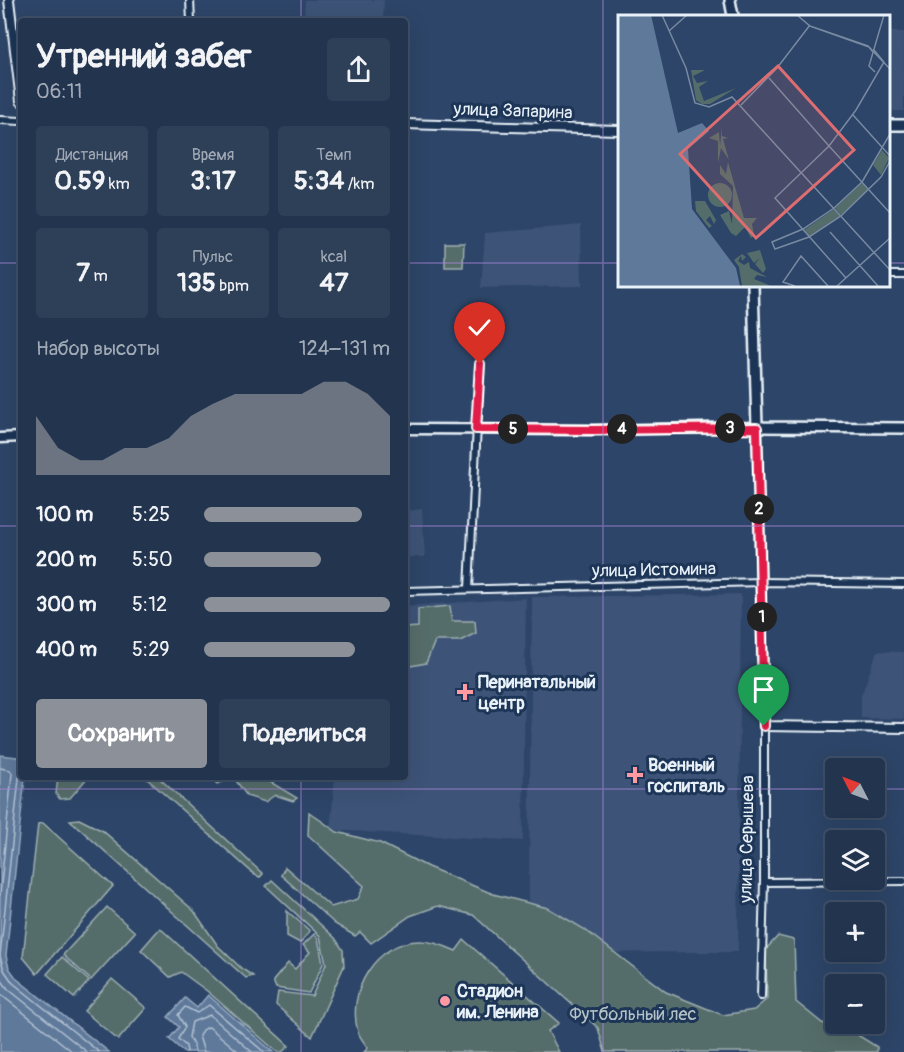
<!DOCTYPE html>
<html lang="ru">
<meta charset="utf-8">
<style>
:root{--surface:#22344e;--page:#2e3f58;--text:#f1f3f6;--muted:#a2aab6;--line:#3f4f66;--accent:#8c9099}
body{margin:0;font-family:Pangolin,sans-serif;background:var(--page);color:var(--text);height:100vh;display:flex;flex-direction:column;font-size:22px;white-space:nowrap}
*{box-sizing:border-box;margin:0}
p{font-size:20px;color:var(--muted)}
.icon{flex:none;width:33px;height:33px;fill:none;stroke:currentColor;stroke-width:2;stroke-linecap:round;stroke-linejoin:round}
.map{position:relative;flex:1;overflow:hidden}
.side{position:absolute;left:18px;top:18px;width:390px;height:762px;display:flex;flex-direction:column;background:var(--surface);border-radius:6px;box-shadow:0 6px 24px #0002,0 0 0 2px var(--line)}
.side>*{flex:none}
.needle{width:39px;rotate:312deg}
.tools{position:absolute;left:825px;top:758px;display:grid;gap:12px}
.tools a{display:grid;place-items:center;width:60px;height:60px;border-radius:6px;background:var(--surface);box-shadow:0 6px 24px #0002,0 0 0 2px var(--line);font-size:30px}
.pin{position:absolute;display:grid;place-items:center;width:51px;height:51px;color:#fff;margin:-62px -26px;border-radius:50% 50% 50% 0;rotate:-45deg;box-shadow:0 0 6px #0007}
.pin .icon{rotate:45deg}
.km{position:absolute;width:30px;height:30px;margin:-15px;border-radius:50%;background:#222;color:#fff;font-size:16px;line-height:30px;text-align:center}
.round{display:grid;place-items:center;flex:none;width:63px;height:63px;border-radius:6px;background:var(--page)}
.headline{display:flex;align-items:center;justify-content:space-between;height:102px;padding:0 18px}
h1{font-size:33px;font-weight:700;line-height:45px}
.stats{display:grid;grid-template-columns:repeat(3,1fr);gap:9px;height:102px;padding:6px 18px}
.stats div{display:grid;align-content:center;border-radius:6px;background:var(--page);text-align:center}
.stats b{font-size:26px;font-weight:700}
.stats small{font-size:16px;font-weight:400}
.stats p{font-size:16px}
.chart{height:168px;padding:12px 18px}
.chart p{display:flex;justify-content:space-between}
.chart svg{width:100%;height:108px;margin-top:6px;fill:var(--accent);opacity:.7}
.primary-button{display:flex;gap:12px;margin-top:auto;padding:12px 18px}
.primary-button a{flex:1;height:69px;border-radius:6px;background:var(--accent);color:#fff;font-size:24px;font-weight:700;line-height:69px;text-align:center}
.primary-button a+a{background:var(--page);color:var(--text)}
ul{padding:0 18px;list-style:none;font-size:20px}
li{display:grid;grid-template-columns:96px 72px 1fr;align-items:center;height:45px}
li i{height:15px;border-radius:8px;background:var(--accent)}
.map>svg:first-child{display:block}
</style>
<div class="map">
<svg width="904" height="1052" viewBox="0 0 904 1052">
<rect width="100%" height="100%" fill="#2d4568"/>
<filter id="ink" filterUnits="userSpaceOnUse"><feTurbulence type="fractalNoise" baseFrequency=".0167" numOctaves="2"/><feDisplacementMap in="SourceGraphic" scale="12" xChannelSelector="R" yChannelSelector="G"/><feConvolveMatrix kernelMatrix="1 2 1 2 8 2 1 2 1" color-interpolation-filters="sRGB"/></filter>
<g filter="url(#ink)">
<g fill="#3c5377">
<path d="M305,0H384L383,21H304Z"/>
<rect x="888" y="32" width="16" height="79"/>
<path d="M581,225L582,286L481,288L485,233Z"/>
<path d="M422,509L425,557H405V511Z"/>
<path d="M741,594L738,952L528,953L532,597Z"/>
<path d="M526,598L523,841L330,830L335,777H405V606Z"/>
<path d="M877,651L904,652V719L861,718V696Z"/>
</g>
<g fill="#546d6a" stroke="#9eafb1" stroke-width="1.5">
<path d="M445,243H464L463,267H445Z"/>
<path d="M450,606L452,621H475L476,633L460,641H435L426,663L405,667V628L418,627V609Z"/>
<path d="M58,777H88L70,798L60,799L56,794Z"/>
<path d="M145,777H158L263,874L260,877L255,875Z"/>
<path d="M209,777H262L297,798L293,801L275,795L265,802L247,796L234,778L217,784Z"/>
<path d="M309,812L337,832L380,843L428,867L493,894L548,908L584,929L666,992L723,1015L754,1010L767,999L766,949L778,936L794,940L796,1002L822,1023L856,1034L877,1047V1052H605L598,1028L473,915L438,906L410,916L371,943L360,932L355,936L335,924L281,875L285,867L331,907L358,899L364,886L308,835Z"/>
<path d="M79,819L103,831L194,911L218,946L242,969L253,976L246,978L70,820Z"/>
<path d="M43,823L113,886L37,974L23,957L38,824Z"/>
<path d="M272,880L335,938L343,950L344,966L312,1037L276,1005L278,992L312,996L326,964L320,936L266,886Z"/>
<path d="M107,907L135,932L91,980L63,955Z"/>
<path d="M287,911L310,931L300,943L287,936Z"/>
<path d="M160,928L289,1046L282,1052H277L207,991L181,972L170,977L141,950Z"/>
<path d="M314,934L318,938L323,964L309,993L276,988L273,981L288,963L295,969L310,952L303,945Z"/>
<path d="M464,940L559,1023L548,1031L559,1052H364L368,1048C365,1043 360,1038 358,1032C346,992 376,941 420,941C433,941 445,946 456,951Z"/>
<path d="M62,957L89,981L74,998L47,974Z"/>
<path d="M112,979L146,1008L118,1040L84,1011Z"/>
</g>
<g fill="#5f799a" stroke="#96a9c0" stroke-width="1.5">
<path d="M0,755L17,757L21,760V777H25L6,956L9,968L17,979L109,1052H0Z"/>
<path d="M208,995L273,1052H184L169,1039L179,1027L168,1017L185,998L197,1008Z"/>
</g>
<g fill="none" stroke-linecap="round" stroke-linejoin="round">
<g stroke="#b1c1d2" stroke-width="1.5">
<path d="M0,768L10,770L12,773L0,895"/>
<path d="M21,773L19,778L0,956L4,970L13,983L99,1052"/>
<path d="M0,978L8,989L87,1052"/>
<path d="M0,994L73,1052"/>
<path d="M187,1052L186,1046L178,1039L185,1027L178,1015L185,1007L197,1013L209,1005L264,1052"/>
<path d="M195,1052L193,1045L189,1037L192,1022L210,1015L252,1052"/>
<path d="M204,1052L199,1036L202,1030L209,1027L239,1052"/>
</g>
<g stroke="#e8f1f8" stroke-width="10">
<g id="minor">
<path d="M190,0L191,21"/>
<path d="M0,120L21,121"/>
<path d="M888,275H904"/>
<path d="M469,589L480,364"/>
<path d="M405,591L762,582L904,584"/>
<path d="M764,882L904,881"/>
<path d="M761,996L764,882V726"/>
</g>
</g>
<g stroke="#e8f1f8" stroke-width="12">
<g id="tertiary">
<path d="M9,0L21,101"/>
<path d="M405,124L619,130"/>
<path d="M757,427L764,726L904,728"/>
</g>
</g>
<g stroke="#e8f1f8" stroke-width="13">
<g id="secondary">
<path d="M405,429L593,430L757,427"/>
<path d="M0,438L21,437"/>
</g>
</g>
<g stroke="#e8f1f8" stroke-width="14">
<g id="primary">
<path d="M730,0L733,16"/>
<path d="M888,125H904"/>
<path d="M753,285L757,427L904,428"/>
</g>
</g>
<use href="#minor" stroke="#1d3557" stroke-width="6"/>
<use href="#tertiary" stroke="#1d3557" stroke-width="8"/>
<use href="#secondary" stroke="#1d3557" stroke-width="8"/>
<use href="#primary" stroke="#1d3557" stroke-width="9"/>
</g>
</g>
<g fill="none" stroke-linecap="round" stroke-linejoin="round" filter="url(#ink)">
<g stroke="#fff" stroke-width="12">
<path id="route" d="M480,364L476,429L593,430L757,428L764,726"/>
</g>
<use href="#route" stroke="#e11d48" stroke-width="8"/>
</g>
<path fill="none" stroke="#ac85d9" stroke-width="1.5" stroke-opacity="0.55" d="M301,0V21M603,0V1052M0,263H21M405,263H619M888,263H904M0,526H21M405,526H904M301,777V1052M0,789H836M874,789H904"/>
<g fill="#ff9aa2" stroke="#1d3557" stroke-width="2">
<path d="M462 683h6v6h6v6h-6v6h-6v-6h-6v-6h6z"/>
<path d="M632 766h6v6h6v6h-6v6h-6v-6h-6v-6h6z"/>
<circle cx="445" cy="1001" r="6"/>
</g>
<g text-anchor="middle" dominant-baseline="central" stroke-width="6" stroke-linejoin="round" paint-order="stroke">
<g font-size="18" fill="#e8f1f8" stroke="#1d3557">
<text transform="translate(513 111) rotate(2)">улица Запарина</text>
<text transform="translate(654 570) rotate(-1)">улица Истомина</text>
<text transform="translate(747 839) rotate(-89)">улица Серышева</text>
</g>
<g font-size="18" font-weight="bold" fill="#e8f1f8" stroke="#1d3557" text-anchor="start">
<text x="478" y="682">Перинатальный<tspan x="478" dy="21">центр</tspan></text>
<text x="648" y="765">Военный<tspan x="648" dy="21">госпиталь</tspan></text>
<text x="457" y="991">Стадион<tspan x="457" dy="21">им. Ленина</tspan></text>
</g>
<g font-size="18" fill="#b4c3c6" stroke="#1d3557">
<text x="633" y="1014">Футбольный лес</text>
</g>
</g>
<g transform="translate(618 15)">
<rect width="272" height="272" fill="#2d4568"/>
<path d="M73,55H87L75,61L79,68L90,66L81,72L86,86L118,73L92,89H84L78,85ZM104,112V121L110,123L105,124L111,145L103,133L100,148V126L91,123L101,117L102,131ZM264,135L271,143L263,160L255,150ZM110,147L126,203H139L134,209L136,220L133,223L127,212L118,221L113,218L102,200L111,196L114,209L115,171L102,159V150L108,159ZM90 180a12 12 0 1 1 24 0a12 12 0 1 1-24 0ZM244,168L250,175L223,200L217,193ZM77,186H87L98,205L96,209L92,201L88,205L94,211L91,213L78,196ZM216,194L222,201L191,221L186,215ZM142,235L148,254L145,258L137,249L142,243L136,248L129,238ZM124,239L128,242L124,246L123,241L120,246L126,250L131,247L132,253L149,262L139,260L136,264L153,271H124L121,252L116,245Z" fill="#546d6a"/>
<path d="M0,0H33L60,118L84,108L91,116L70,134L74,194L118,253L122,271H0Z" fill="#5f799a"/>
<path fill="none" stroke="#5f799a" stroke-width="3" d="M0,74L95,271M0,93L85,271"/>
<path fill="none" stroke="#788aa2" stroke-width="1.5" d="M44,0L68,53L77,88L91,92L114,82L272,255M179,0L192,11L250,31L255,37M179,0L192,11L251,32L272,54M51,16L69,0M257,57L251,51L266,0M151,63L211,131M123,90L159,53L192,10M235,100L272,141M272,119L244,167L216,193L185,214L154,227L157,234L191,222L223,201L263,162L272,146M211,131L272,198M184,157L157,183L228,263M184,157L211,131L238,95L266,47L256,35M212,217L260,271M177,271L165,267L183,241L210,271M219,271L272,223"/>
<path fill="#dc6e71" fill-opacity="0.15" stroke="#dc6e71" stroke-width="3" d="M160,51L236,135L138,223L62,139Z"/>
<rect width="272" height="272" fill="none" stroke="#e8f1f8" stroke-width="3"/>
</g>
</svg>
<div class="tools">
<a><svg class="needle" viewBox="-14 -14 28 28"><path d="M0-13l5 13h-10z" fill="#e53935"/><path d="M0 13l5-13h-10z" fill="#a2aab6"/></svg></a>
<a><svg class="icon" aria-label="layers" viewBox="0 0 24 24"><path d="M12 4l9 5-9 5-9-5zM3 14l9 5 9-5"/></svg></a>
<a>+</a>
<a>−</a>
</div>
<div class="pin" style="left:764px;top:726px;background:#1e9e55"><svg class="icon" aria-label="arrive" viewBox="0 0 24 24"><path d="M6 21V4h12l-3 4 3 4H6"/></svg></div>
<div class="pin" style="left:480px;top:364px;background:#d93025"><svg class="icon" aria-label="check" viewBox="0 0 24 24"><path d="M5 12l5 5 9-10"/></svg></div>
<b class="km" style="left:762px;top:617px">1</b>
<b class="km" style="left:759px;top:509px">2</b>
<b class="km" style="left:730px;top:428px">3</b>
<b class="km" style="left:622px;top:429px">4</b>
<b class="km" style="left:513px;top:429px">5</b>
<section class="side">
<div class="headline"><div><h1>Утренний забег</h1><p>06:11</p></div><a class="round"><svg class="icon" aria-label="share" viewBox="0 0 24 24"><path d="M12 15V3M7 8l5-5 5 5M5 13v7h14v-7"/></svg></a></div>
<div class="stats">
<div><p>Дистанция</p><b>0.59<small> km</small></b></div>
<div><p>Время</p><b>3:17</b></div>
<div><p>Темп</p><b>5:34<small> /km</small></b></div>
</div>
<div class="stats">
<div><b>7<small> m</small></b></div>
<div><p>Пульс</p><b>135<small> bpm</small></b></div>
<div><p>kcal</p><b>47</b></div>
</div>
<div class="chart"><p><span>Набор высоты</span>124–131 m</p>
<svg viewBox="0 0 160 44" preserveAspectRatio="none"><path d="M0 44V20L10 33L20 38L30 38L40 33L50 33L60 29L70 20L80 15L90 11L100 11L110 11L120 11L130 6L140 6L150 11L160 20V44z"/></svg>
</div>
<ul>
<li><b>100 m</b>5:25<i style="width:85%"></i></li>
<li><b>200 m</b>5:50<i style="width:63%"></i></li>
<li><b>300 m</b>5:12<i style="width:100%"></i></li>
<li><b>400 m</b>5:29<i style="width:81%"></i></li>
</ul>
<div class="primary-button"><a>Сохранить</a><a>Поделиться</a></div>
</section>
</div>
